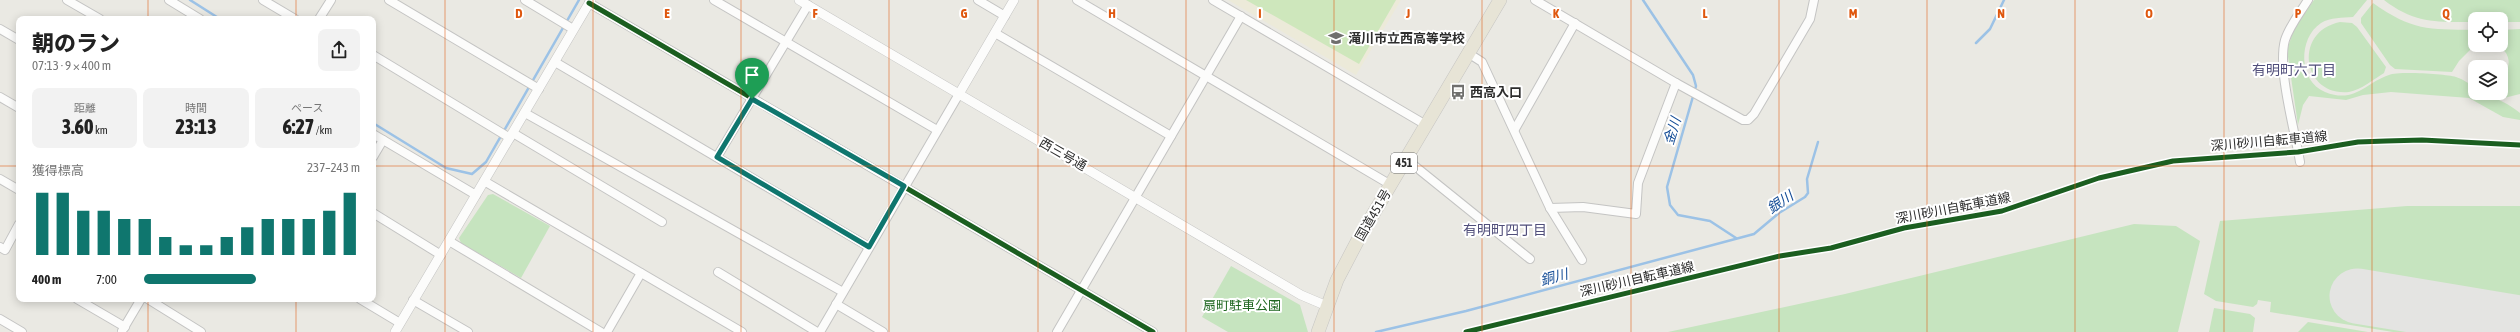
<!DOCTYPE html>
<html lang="ja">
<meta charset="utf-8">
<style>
:root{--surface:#fff;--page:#f2f2f2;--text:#222;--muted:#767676;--accent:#0f766e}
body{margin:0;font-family:"Asap Condensed","Noto Sans JP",sans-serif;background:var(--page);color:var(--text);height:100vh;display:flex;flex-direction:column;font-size:15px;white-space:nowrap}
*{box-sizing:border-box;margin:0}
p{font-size:13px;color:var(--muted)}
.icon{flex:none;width:22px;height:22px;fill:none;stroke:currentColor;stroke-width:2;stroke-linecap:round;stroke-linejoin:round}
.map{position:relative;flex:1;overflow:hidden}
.details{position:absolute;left:16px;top:16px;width:360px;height:286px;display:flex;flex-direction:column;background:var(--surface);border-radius:8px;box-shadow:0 2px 10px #0003}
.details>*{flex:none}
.fabs{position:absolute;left:2468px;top:12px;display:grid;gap:8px}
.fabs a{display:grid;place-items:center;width:40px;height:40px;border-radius:8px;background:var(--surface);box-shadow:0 2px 10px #0003;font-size:20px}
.pin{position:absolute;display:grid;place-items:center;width:34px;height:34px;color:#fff;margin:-41px -17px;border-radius:50% 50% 50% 0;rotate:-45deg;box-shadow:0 0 4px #0007}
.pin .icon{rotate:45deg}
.round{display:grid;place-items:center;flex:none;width:42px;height:42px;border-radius:8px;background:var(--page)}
.summary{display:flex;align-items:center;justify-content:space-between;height:68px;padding:0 16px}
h1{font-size:22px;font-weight:800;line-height:30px}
.figures{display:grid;grid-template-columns:repeat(3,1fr);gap:6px;height:68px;padding:4px 16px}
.figures div{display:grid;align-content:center;border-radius:8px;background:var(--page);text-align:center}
.figures b{font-size:20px;font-weight:800}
.figures small{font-size:11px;font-weight:400}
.figures p{font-size:11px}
.chart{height:112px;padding:8px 16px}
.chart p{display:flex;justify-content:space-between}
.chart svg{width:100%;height:72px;margin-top:4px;stroke:var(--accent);stroke-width:6}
ul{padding:0 16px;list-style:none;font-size:13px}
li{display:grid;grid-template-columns:64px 48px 1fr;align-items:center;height:30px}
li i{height:10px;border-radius:5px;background:var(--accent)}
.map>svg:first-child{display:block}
</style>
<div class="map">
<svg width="2520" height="332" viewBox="0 0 2520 332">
<rect width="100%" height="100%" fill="#eae9e3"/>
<path fill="#ecead9" d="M1228,0H1401L1356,75Z"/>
<g fill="#c6e4bf">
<path d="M2314,0H2367L2353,17C2342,18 2331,17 2321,23C2298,38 2298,81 2325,92C2355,104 2365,83 2389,75C2398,71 2446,74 2456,77C2463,79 2469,84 2475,87V93C2489,93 2509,104 2520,113V120L2503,117L2469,98L2391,92L2363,95L2346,100L2309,96L2303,105L2298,125L2287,50L2294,29Z"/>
<path d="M2384,0H2520V22H2501V19H2475V22C2437,22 2415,24 2384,0Z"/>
<path d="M2373,3C2413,31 2427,29 2475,30V45L2459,61L2452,72L2395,69L2390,65L2361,23V18Z"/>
<path d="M2340,22L2352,23L2357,27L2386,67L2384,73C2374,79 2361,90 2349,92C2303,97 2292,32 2340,22Z"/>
<path d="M2520,29V94L2504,98L2498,93H2501C2501,75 2520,61 2498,45H2501V30Z"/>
<path d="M493,194L550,226L521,278L461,243L459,238L488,195Z"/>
<path d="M2407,206H2520V332H2393L2270,312L2271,302L2258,300L2257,304L2253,307L2216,301L2204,294L2220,221Z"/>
<path d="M2134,224L2176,226L2200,241L2178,332H1668L1845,294Z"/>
<path d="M1231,266L1300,305L1308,332H1228L1202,317Z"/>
<path d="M2214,308L2250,314L2255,318L2253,332H2209Z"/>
<path d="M2308,322L2368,332H2298Z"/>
</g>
<path fill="#cee7bc" d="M1246,0H1396L1359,64Z"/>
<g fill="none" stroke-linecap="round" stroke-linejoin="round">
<g stroke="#9cc2e6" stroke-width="2.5">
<path d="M190,0L220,19"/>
<path d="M1643,0L1693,75L1696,86L1667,187L1670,205L1678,215L1710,221L1736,238"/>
<path d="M1976,43L1990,29L2004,0"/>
<path d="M373,123L446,168L472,174L486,162L579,0"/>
<path d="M1376,332L1466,311L1754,234L1779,213L1805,197L1808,193L1807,179L1818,142"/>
</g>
<path stroke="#e4e4e2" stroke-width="55" d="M2357,296L2520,323"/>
<g stroke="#c4c4c3" stroke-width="10">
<g id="minor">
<path d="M67,0L100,19"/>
<path d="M169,0L200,19"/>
<path d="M263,0L295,19"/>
<path d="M389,0L539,89"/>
<path d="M525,0L573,29"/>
<path d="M714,0L937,130"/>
<path d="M978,0L1005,16"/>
<path d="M1077,0L1391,185"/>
<path d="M1213,0L1426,125"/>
<path d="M1535,0L1676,83L1743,120H1748L1754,114L1810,19L1814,0"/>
<path d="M589,3L1153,332"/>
<path d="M319,19L331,0"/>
<path d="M0,29L19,40"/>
<path d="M995,33L1171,136"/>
<path d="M1468,53L1482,62L1550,208L1582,260"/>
<path d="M373,55L510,138"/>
<path d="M555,62L869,247"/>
<path d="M0,97L19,108"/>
<path d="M525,113L843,292"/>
<path d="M1515,129L1575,23"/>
<path d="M513,133L662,222"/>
<path d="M373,134L476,195"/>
<path d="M373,157L383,140"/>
<path d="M717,157L808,5"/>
<path d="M1406,159L1530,259"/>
<path d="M2300,162C2295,131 2277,69 2285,40C2290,25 2300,13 2308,0"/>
<path d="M0,179L19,190"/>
<path d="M484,181L742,332"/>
<path d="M1550,208L1583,207L1636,214L1638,183L1676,83"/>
<path d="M373,213L441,255"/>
<path d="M449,241L601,332"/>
<path d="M0,247L5,250L19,224"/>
<path d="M718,272L817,332"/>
<path d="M77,299L125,327"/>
<path d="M148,299L201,332"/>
<path d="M360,299L400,323"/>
<path d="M413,300L468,332"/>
<path d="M836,304L883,332"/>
<path d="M0,319L22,332"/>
<path d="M122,331L141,299"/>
<path d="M607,332L641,273"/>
<path d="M820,332L959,94"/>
<path d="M1057,332L1241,16"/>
</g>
</g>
<g stroke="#c4c4c3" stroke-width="10">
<g id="tertiary">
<path d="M799,0L1301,295L1327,306"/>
<path d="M959,94L1014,0"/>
<path d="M395,332L591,0"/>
</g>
</g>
<g stroke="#c6c5c3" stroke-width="14">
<path id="trunk" d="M1318,332L1337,280L1359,238L1500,0"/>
</g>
<use href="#minor" stroke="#fcfcfb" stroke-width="8"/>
<use href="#tertiary" stroke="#fcfcfb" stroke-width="9"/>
<use href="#trunk" stroke="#e7e4d6" stroke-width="13"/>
<g stroke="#fff" stroke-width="8">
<g id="cycleway">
<path d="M589,3L1153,332"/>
<path d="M1466,332L1780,256L1831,248L1904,228L2002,211L2099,178L2173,161L2298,152L2358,142L2386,141L2422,140L2520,145"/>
</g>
</g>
<use href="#cycleway" stroke="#1b5e20" stroke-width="5"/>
</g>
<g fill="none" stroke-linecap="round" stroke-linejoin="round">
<g stroke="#fff" stroke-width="8">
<path id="route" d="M752,99L904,186L869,247L717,157Z"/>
</g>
<use href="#route" stroke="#0f766e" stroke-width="5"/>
</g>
<path fill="none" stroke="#df570e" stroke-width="1" stroke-opacity="0.55" d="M148,0V19M296,0V19M445,0V332M593,0V332M741,0V332M889,0V332M1038,0V332M1186,0V332M1334,0V332M1482,0V332M1631,0V332M1779,0V332M1927,0V332M2075,0V332M2224,0V332M2372,0V332M0,166H19M373,166H2520M148,299V332M296,299V332"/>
<defs>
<g id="school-bare" transform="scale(1.2)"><path d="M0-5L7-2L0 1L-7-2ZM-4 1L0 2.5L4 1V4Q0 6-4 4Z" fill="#6f6f6d" stroke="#fff" stroke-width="2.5" paint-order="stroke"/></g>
<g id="bus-bare" transform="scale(1.2)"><path d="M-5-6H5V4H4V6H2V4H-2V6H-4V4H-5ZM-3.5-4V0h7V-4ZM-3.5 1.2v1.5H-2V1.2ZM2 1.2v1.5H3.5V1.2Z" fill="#6f6f6d" stroke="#fff" stroke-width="2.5" paint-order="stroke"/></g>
</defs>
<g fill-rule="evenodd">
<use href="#school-bare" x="1336" y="38"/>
<use href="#bus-bare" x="1458" y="92"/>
</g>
<g text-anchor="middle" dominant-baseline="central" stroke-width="4" stroke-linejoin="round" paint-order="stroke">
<rect fill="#fff" stroke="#6c6c6c" stroke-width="1" x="1391" y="153" width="26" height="20" rx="3"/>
<g font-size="12" font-weight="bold" fill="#2d2d2d">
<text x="1404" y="163">451</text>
</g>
<g font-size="13" font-weight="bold" fill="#2d2d2d" stroke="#fff" text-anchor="start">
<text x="1348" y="38">滝川市立西高等学校</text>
<text x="1470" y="92">西高入口</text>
</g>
<g font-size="13" fill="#2d2d2d" stroke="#fff">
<text transform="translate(2269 141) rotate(-5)">深川砂川自転車道線</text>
<text transform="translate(1063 154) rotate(30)">西三号通</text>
<text transform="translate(1953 208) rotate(-11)">深川砂川自転車道線</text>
<text transform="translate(1373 215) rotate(-60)">国道451号</text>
<text transform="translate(1637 279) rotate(-13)">深川砂川自転車道線</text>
</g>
<g font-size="13" fill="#206721" stroke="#fff">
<text x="1242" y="305">扇町駐車公園</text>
</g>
<g font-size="14" fill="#514f7b" stroke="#fff">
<text x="2294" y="70">有明町六丁目</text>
<text x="1505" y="230">有明町四丁目</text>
</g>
<g font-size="14" font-style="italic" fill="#164e97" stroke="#fff">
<text transform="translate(1672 131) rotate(-73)">金川</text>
<text transform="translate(1780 202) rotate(-34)">銀川</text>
<text transform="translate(1554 277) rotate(-15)">銅川</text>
</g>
</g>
<g font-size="13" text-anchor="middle" font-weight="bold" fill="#df570e" stroke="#fff" stroke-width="4" stroke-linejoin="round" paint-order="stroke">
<text x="519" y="18">D</text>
<text x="667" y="18">E</text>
<text x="815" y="18">F</text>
<text x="964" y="18">G</text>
<text x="1112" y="18">H</text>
<text x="1260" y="18">I</text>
<text x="1408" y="18">J</text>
<text x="1556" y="18">K</text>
<text x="1705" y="18">L</text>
<text x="1853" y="18">M</text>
<text x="2001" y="18">N</text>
<text x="2149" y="18">O</text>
<text x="2298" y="18">P</text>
<text x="2446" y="18">Q</text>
</g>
</svg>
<div class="fabs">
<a><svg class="icon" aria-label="locate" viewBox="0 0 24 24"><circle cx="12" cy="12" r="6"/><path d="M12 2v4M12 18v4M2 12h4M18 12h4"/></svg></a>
<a><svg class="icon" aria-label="layers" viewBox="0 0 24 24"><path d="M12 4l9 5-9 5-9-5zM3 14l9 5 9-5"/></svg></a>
</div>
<div class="pin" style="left:752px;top:99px;background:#1e9e55"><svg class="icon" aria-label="arrive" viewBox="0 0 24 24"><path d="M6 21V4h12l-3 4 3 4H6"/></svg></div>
<section class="details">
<div class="summary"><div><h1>朝のラン</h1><p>07:13 · 9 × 400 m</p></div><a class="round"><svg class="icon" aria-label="share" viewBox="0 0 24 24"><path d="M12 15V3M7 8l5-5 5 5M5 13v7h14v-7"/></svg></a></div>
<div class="figures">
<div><p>距離</p><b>3.60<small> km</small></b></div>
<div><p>時間</p><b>23:13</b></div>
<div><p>ペース</p><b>6:27<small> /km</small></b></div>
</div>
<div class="chart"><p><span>獲得標高</span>237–243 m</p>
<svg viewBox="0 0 160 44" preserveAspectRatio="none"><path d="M5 44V6M15 44V6M25 44V17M35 44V17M45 44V22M55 44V22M65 44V33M75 44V38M85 44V38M95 44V33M105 44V27M115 44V22M125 44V22M135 44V22M145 44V17M155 44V6"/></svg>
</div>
<ul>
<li><b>400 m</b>7:00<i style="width:52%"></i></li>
</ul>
</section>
</div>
